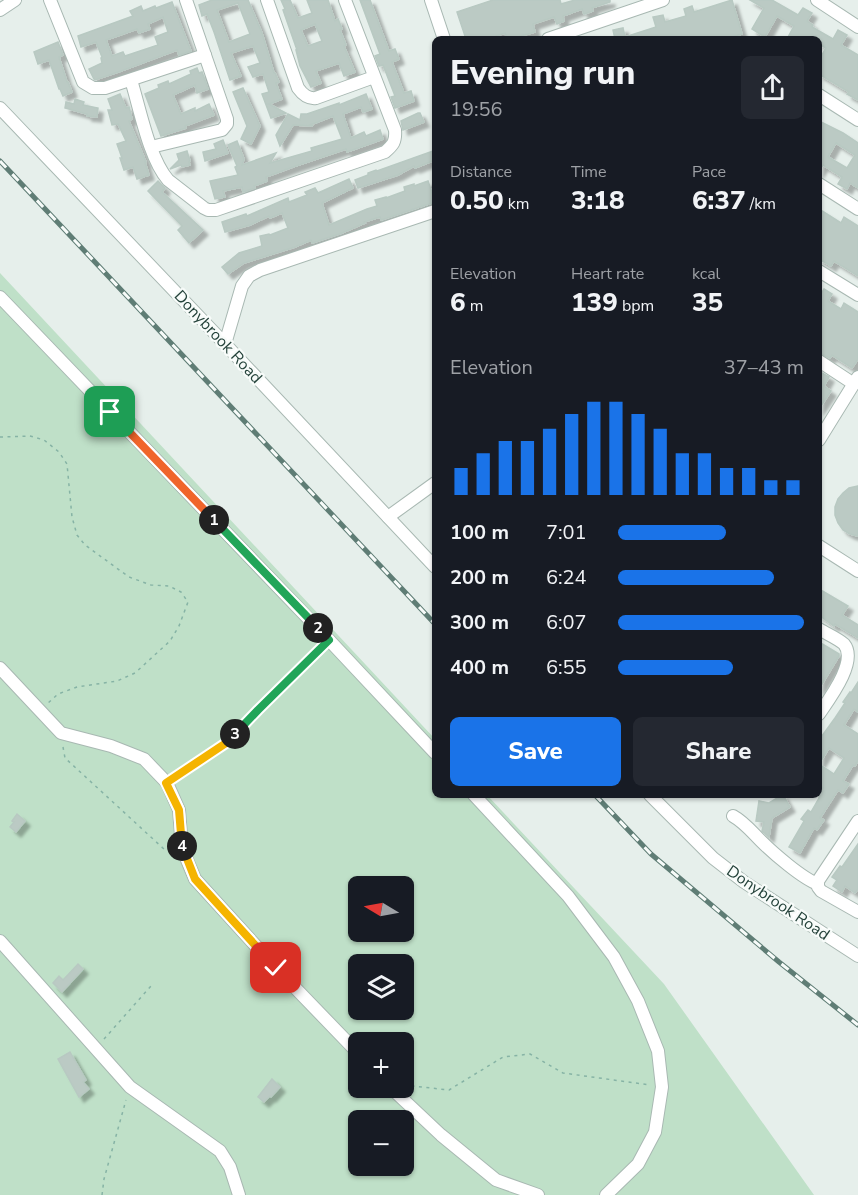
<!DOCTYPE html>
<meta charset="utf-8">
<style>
:root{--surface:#171b24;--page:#242831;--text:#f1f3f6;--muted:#9ea1a6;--accent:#1a73e8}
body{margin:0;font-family:"Nunito Sans",sans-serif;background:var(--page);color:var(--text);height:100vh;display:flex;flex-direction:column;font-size:22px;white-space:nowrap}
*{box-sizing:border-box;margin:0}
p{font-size:20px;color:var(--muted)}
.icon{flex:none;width:33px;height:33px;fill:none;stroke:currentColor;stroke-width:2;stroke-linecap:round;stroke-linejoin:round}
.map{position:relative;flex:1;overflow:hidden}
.side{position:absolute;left:432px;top:36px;width:390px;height:762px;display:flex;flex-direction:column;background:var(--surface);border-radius:9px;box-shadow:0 2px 4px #0004}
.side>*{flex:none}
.needle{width:39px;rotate:280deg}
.tools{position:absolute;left:348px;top:876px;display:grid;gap:12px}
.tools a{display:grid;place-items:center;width:66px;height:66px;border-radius:9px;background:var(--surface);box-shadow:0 2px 4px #0004;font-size:30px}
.pin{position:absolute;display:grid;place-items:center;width:51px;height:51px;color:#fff;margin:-26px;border-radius:12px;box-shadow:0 3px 9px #0006}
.km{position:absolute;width:30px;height:30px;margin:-15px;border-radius:50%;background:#222;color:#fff;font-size:16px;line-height:30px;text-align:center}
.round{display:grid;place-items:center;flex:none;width:63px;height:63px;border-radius:9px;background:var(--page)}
.summary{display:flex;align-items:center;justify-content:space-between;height:102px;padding:0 18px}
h1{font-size:33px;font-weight:800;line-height:45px}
.figures{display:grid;grid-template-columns:repeat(3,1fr);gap:9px;height:102px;padding:6px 18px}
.figures div{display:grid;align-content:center}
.figures b{font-size:26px;font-weight:800}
.figures small{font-size:16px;font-weight:400}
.figures p{font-size:16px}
.chart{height:168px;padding:12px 18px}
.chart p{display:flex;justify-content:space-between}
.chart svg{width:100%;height:108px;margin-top:6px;stroke:var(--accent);stroke-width:6}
.button{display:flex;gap:12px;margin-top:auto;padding:12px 18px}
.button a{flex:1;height:69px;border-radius:9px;background:var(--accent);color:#fff;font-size:24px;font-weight:800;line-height:69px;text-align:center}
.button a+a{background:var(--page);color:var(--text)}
ul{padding:0 18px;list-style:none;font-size:20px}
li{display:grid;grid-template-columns:96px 72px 1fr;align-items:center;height:45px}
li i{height:15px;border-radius:8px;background:var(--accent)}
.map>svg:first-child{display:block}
</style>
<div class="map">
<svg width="858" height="1195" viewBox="0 0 858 1195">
<defs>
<filter id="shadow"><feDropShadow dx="5" dy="5" stdDeviation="1.5" flood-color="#0004"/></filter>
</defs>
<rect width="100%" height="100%" fill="#e6efeb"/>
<path fill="#bfe0c8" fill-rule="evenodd" d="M0,273L435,739V795H487L664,984L814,1195H0ZM358,886H404V932H358ZM358,964H404V1010H358ZM358,1042H404V1088H358ZM358,1120H404V1166H358Z"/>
<g fill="#bbcac4" stroke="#b8c9c2" stroke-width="1.5" fill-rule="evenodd" filter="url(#shadow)">
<path d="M212,0H248L262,33L274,73H275L279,82L276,83L282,99L269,104L286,113L271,118L262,94L269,92L263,74L253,77L248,67L260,63L253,46L231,53L241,76L230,80L214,32L207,14L202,16L199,5ZM238,3L250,34L229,42L217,10Z"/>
<path d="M281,0H290L298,18L312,13L307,0H328L335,21L338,19L342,29L340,30L346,45L344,46L355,72L344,76L339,63L316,71L321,83L311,87L300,66L296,50H297L283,10L285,9ZM315,24L322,41L308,46L301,30Z"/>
<path d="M360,0H370L389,51L395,49L399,59L392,62L404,93L411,91L414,101L395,108L391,97L395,96L383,65L379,66L375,56L380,54Z"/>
<path d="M493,0H560L561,4L575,0H610V2L592,8L593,11L584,14L582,9L563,16L564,21L557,24L554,17L533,24L535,32L511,39H507L505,33L488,39H466L457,12Z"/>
<path d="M732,0L742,34L726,39H615L613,30L623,28L625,37L656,27L653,17L663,15L665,22L686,16L684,9L692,6L694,12Z"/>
<path d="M750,0H772L798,15L803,8L812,13L807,21L813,25L812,27L833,39L838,30L847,35L841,45L858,55V100L847,94L849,92L819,74V60L826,48L819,44V39H787L794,26L777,16L765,37L752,29L764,8Z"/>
<path d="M172,2L191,51L179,55L177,50L121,71L95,80L94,79L89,69L102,63L101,58L102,57L96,42L81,47L78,36L133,16L130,11L141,6L143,11L155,6L156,8ZM163,17L168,32L155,37L158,45L125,56L123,52L112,56L106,40L137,29L139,33L150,29L148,24Z"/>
<path d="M58,42L63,55L59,57L67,82H68L72,92L63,96L60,89H59L49,60L38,64L34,52Z"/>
<path d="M197,68L199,73L202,72L208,89L197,93L195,85L173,95L181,114L195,108V111L209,104L214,115L185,126L186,128L161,136L145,94L159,88L158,85L168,81L169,84L191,74L190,71Z"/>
<path d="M243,88L260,126L251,144L241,139L247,126L233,92Z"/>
<path d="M120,94L126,108L129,107L132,119L129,121L146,162H145L149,175L137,179L133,167L124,170L120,158H122L117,144L126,141L118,124L112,125L108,110H112L108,99Z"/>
<path d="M366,94L372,109L363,112L361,107L343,114L351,138L364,132L366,136L380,130L383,139L347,152L346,149L293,167L266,177L267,181L254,186L255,188L243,192L242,187L223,191L225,197L215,199L210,181L238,175L235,167L237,166L228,145L237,141L244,159L242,165L276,153L270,163L312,151L311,148L342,139L333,116L310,125L313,126L293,125L280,146L276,135L288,114L300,120L301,114H307L339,103V105Z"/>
<path d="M75,99L84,102L83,105L98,108L97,117L87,116V114L65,108L66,102L74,104Z"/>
<path d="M418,113H420L424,122L403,130L401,121Z"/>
<path d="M819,121L843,133L858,143V188L850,183L847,189L838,184L842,177L823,165L819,172ZM836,143L855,155L847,168L828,157Z"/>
<path d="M223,140L228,153L205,161L203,152L216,149L214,144Z"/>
<path d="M187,151L190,161L189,162L190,165L182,167L181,165L170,169L179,160L177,154Z"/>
<path d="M433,151L435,160L415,168L414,166L398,175L358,188L355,180L368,175V173L376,170L377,171Z"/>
<path d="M349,179L353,188L322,203L329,225L367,209L377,206L375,200L386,197V198L405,191L404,187L414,184V186L428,181L435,202L381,220L380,217L364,222L365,223L342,233L312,243L311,240L295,247L244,263L228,274L222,267L239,253L262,246L260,236L269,234L270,235L288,228L282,213L270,218L269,216L250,225L225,232L222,222L246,214L247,216L288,198L289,202L307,195L305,192L315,188L318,193Z"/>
<path d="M158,181L165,188L162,192L203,230L189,243L178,230L182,226L148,191Z"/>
<path d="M819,209L841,223L844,217L858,226V276L834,261L831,266L819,259Z"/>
<path d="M824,289L832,294L828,301L841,309L844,303L858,312V359L852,368L832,355L830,358L819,353V297Z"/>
<path d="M822,373L829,377L824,386L831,391L819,409V378Z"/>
<path d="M858,486V536L850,534L843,530L838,523L835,515V507L838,499L843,493L849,488Z"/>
<path d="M819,589L848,606L842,615L858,625V638L835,624L834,626L819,615Z"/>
<path d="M819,642L839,654V656L819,689Z"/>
<path d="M858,682V712L854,709L844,725L858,734V761L855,766L853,765L843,781L849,784L843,793L838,790L820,818L824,820L817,830L814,828L800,853L789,847L804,821L801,819L808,810L811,812L819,798V794L823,787L819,790V740L835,718L845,703L843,702L850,692L851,693ZM829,748L844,758L834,774L819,764Z"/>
<path d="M782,795H783L790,807L772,818L769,837L762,831L764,822L756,821L759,801L769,803Z"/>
<path d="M17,814L25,821L16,832L10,827L14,822L12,821Z"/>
<path d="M858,844V889L855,893L845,886L842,892L833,886L837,880L832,877L840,866L842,867Z"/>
<path d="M78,964L83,969L62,992L53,983L59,976L63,980Z"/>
<path d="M70,1052L86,1080L83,1082L89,1089L79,1097L58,1059Z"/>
<path d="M272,1079L280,1087L271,1097L270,1096L264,1102L258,1097Z"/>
</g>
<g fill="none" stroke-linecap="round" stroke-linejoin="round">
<g stroke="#a8b8b2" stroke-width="14">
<g id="minor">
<path d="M50,0L83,82L93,88H105L205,55"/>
<path d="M267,0L298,88C303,95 308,99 316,98L374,77"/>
<path d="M431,0L444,39"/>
<path d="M817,0L858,27"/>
<path d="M0,10L15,0"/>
<path d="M548,39L663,0"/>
<path d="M131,80C140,109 149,158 168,180L204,208L208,210H216L385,152C393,145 396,142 395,130L345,0"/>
<path d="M819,95L858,120"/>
<path d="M0,108L225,344L435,567"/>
<path d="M151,147L222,130L227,124V119L186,0"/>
<path d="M819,184L858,209"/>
<path d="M819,271L858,295"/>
<path d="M0,297L329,640L435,753"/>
<path d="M225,344L242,286L249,276L260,270L435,211"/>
<path d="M819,361L854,384"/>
<path d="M819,440L858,377"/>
<path d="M388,517L435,483"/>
<path d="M819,546L858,571"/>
<path d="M819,629C827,634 837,638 844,644C858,661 830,698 819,714"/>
<path d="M0,668L61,733L111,746L144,759L167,783L179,810L182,848L195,879L276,968L358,1053"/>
<path d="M474,795L568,896L614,957L638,1001L658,1051L662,1087L655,1132L638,1164L606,1195"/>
<path d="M650,795L713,858L744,882L858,956"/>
<path d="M733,816C744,822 752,832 761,841C773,853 803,879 818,884"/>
<path d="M858,821L818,881V887L821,891L858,912"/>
<path d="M0,941L130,1087L220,1151L230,1167L239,1195"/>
<path d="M391,1088L441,1135L496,1180L538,1195"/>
</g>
</g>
<g stroke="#86b3a5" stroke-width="1.5" stroke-dasharray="3 4.5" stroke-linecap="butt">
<path d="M0,437L30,436L44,440L59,452L67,464L72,517L77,535L85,545L129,577L151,585L169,586L181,592L188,602L179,626L170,641L135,673L117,681L77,687L58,694L47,704"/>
<path d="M63,747L65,758L165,850L172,849"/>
<path d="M177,775L229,741L258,710L321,648"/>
<path d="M104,1039L151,986"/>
<path d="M404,1085L449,1090L503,1057L530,1054L563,1073L650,1085"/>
<path d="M102,1195L104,1179L126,1100"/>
</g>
<use href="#minor" stroke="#fff" stroke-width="12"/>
<g stroke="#5f7d75" stroke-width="5">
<g id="rail">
<path d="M0,161L435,624"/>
<path d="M595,795L651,854L779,962L858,1025"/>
</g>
</g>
<use href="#rail" stroke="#f7fbf9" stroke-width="3" stroke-dasharray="9" stroke-linecap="butt"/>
</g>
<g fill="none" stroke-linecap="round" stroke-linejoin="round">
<g stroke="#fff" stroke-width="12">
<path id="split-1" d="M110,412L214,520"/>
</g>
<g stroke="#fff" stroke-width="12">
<path id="split-2" d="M214,520L318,628"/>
</g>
<g stroke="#fff" stroke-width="12">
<path id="split-3" d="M235,734L258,710L329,640L318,628"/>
</g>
<g stroke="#fff" stroke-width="12">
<path id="split-4" d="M182,846L179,810L166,783L229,741L235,734"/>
</g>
<g stroke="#fff" stroke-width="12">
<path id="split-5" d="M182,846L195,879L276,968"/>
</g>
<use href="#split-1" stroke="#f0652b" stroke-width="8"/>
<use href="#split-2" stroke="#22a559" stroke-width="8"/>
<use href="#split-3" stroke="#22a559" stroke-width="8"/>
<use href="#split-4" stroke="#f5b400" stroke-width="8"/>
<use href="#split-5" stroke="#f5b400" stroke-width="8"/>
</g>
<g text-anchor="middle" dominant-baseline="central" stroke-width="4.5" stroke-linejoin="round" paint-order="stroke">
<g font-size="16" fill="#24423a" stroke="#f7fbf9">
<text transform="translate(218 337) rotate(47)">Donybrook Road</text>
<text transform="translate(778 903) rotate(34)">Donybrook Road</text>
</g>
</g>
</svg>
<div class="tools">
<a><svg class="needle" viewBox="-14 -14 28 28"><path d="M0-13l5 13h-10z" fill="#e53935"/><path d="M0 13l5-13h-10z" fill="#9ea1a6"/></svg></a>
<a><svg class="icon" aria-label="layers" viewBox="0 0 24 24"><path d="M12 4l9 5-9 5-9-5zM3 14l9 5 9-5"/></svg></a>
<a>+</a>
<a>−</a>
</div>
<div class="pin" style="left:110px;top:412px;background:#1e9e55"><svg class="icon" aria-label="arrive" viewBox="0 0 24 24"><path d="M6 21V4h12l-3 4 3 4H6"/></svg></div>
<div class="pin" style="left:276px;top:968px;background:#d93025"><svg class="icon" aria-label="check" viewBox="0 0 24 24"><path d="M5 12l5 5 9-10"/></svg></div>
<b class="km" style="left:214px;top:520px">1</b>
<b class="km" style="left:318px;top:628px">2</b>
<b class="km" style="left:235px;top:734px">3</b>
<b class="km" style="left:182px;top:846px">4</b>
<section class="side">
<div class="summary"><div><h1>Evening run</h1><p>19:56</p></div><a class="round"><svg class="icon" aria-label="share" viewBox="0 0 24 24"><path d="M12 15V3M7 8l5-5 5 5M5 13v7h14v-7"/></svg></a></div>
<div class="figures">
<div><p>Distance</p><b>0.50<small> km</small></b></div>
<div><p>Time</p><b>3:18</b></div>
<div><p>Pace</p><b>6:37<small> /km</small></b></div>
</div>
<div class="figures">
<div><p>Elevation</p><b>6<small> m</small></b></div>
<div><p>Heart rate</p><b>139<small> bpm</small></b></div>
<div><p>kcal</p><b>35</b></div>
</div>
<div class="chart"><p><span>Elevation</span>37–43 m</p>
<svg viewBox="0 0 160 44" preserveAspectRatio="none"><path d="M5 44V33M15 44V27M25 44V22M35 44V22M45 44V17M55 44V11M65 44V6M75 44V6M85 44V11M95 44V17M105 44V27M115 44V27M125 44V33M135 44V33M145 44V38M155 44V38"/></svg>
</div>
<ul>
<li><b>100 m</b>7:01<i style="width:58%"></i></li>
<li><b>200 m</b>6:24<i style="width:84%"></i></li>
<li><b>300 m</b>6:07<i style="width:100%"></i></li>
<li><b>400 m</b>6:55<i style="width:62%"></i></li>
</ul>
<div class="button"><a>Save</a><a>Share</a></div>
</section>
</div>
